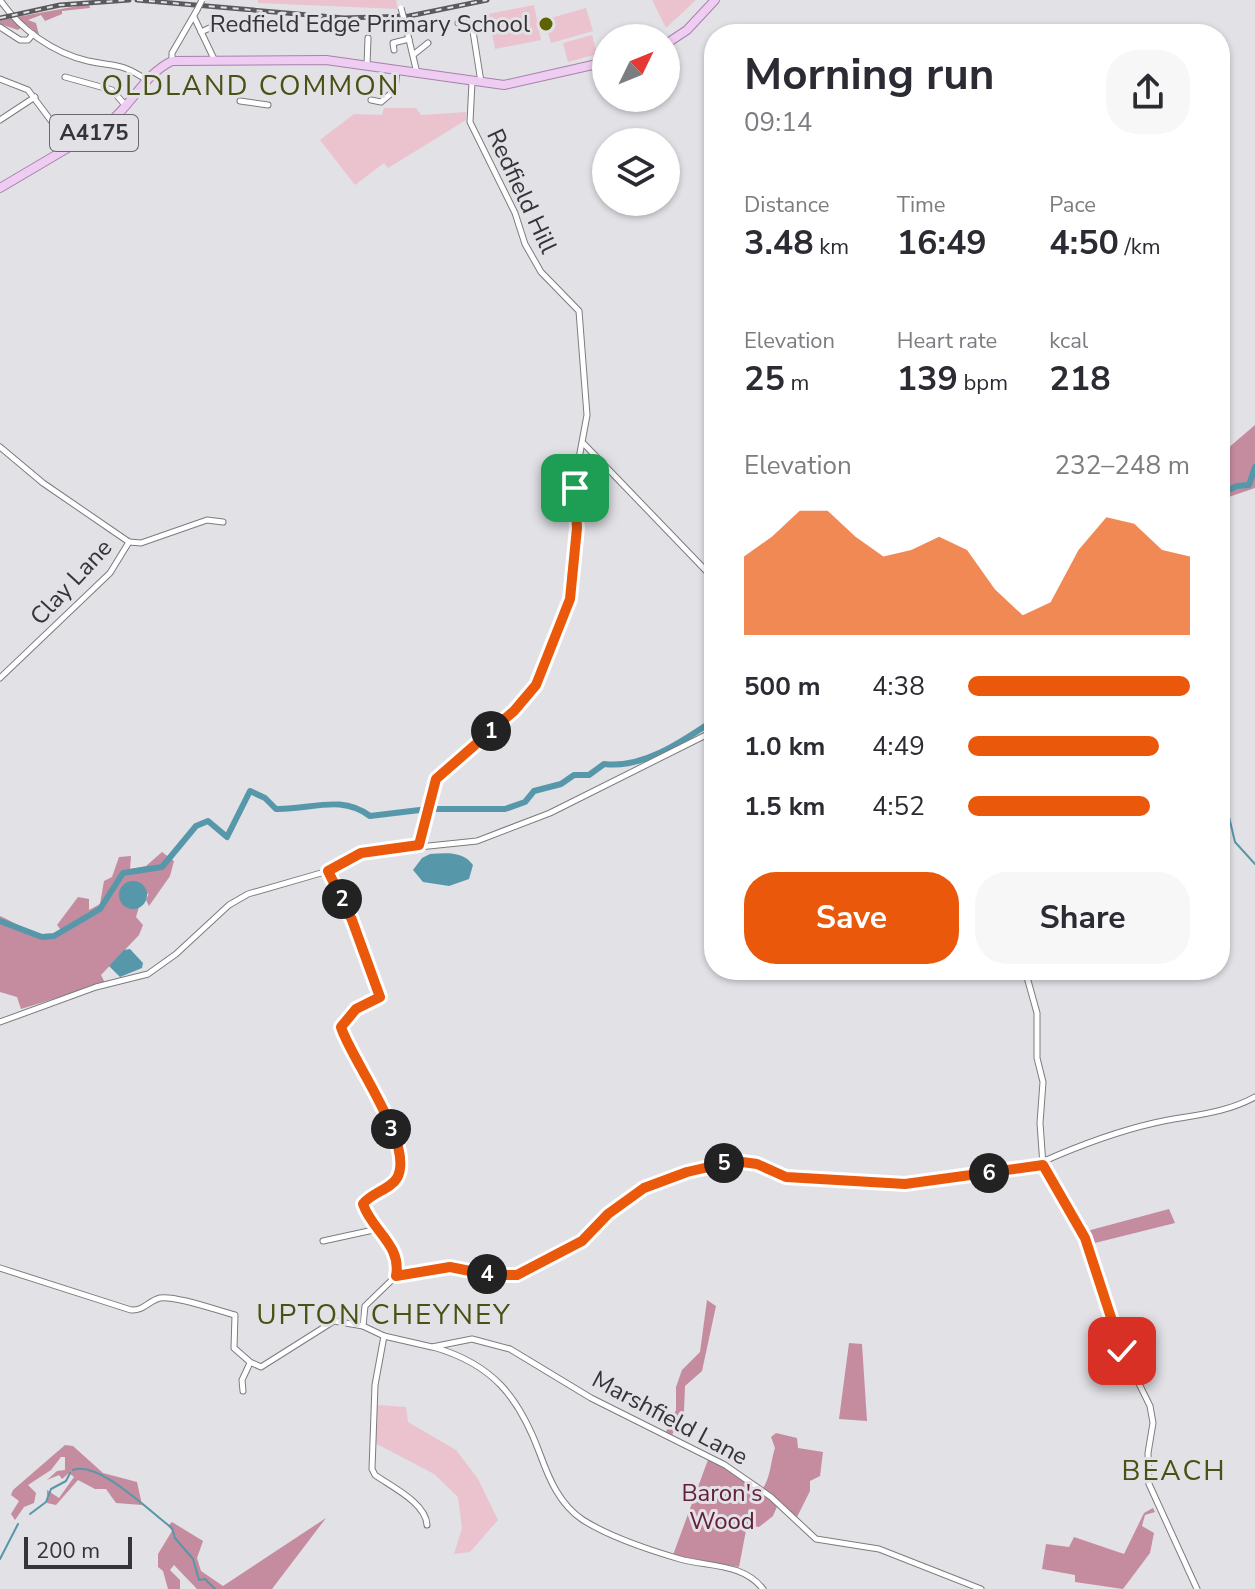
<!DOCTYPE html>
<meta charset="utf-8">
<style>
:root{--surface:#fff;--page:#f7f7f7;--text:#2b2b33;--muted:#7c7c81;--accent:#ea580c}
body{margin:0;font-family:"Nunito Sans",sans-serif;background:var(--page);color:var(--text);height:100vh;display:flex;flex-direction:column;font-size:30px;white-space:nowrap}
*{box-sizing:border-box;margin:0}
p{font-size:26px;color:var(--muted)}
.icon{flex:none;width:44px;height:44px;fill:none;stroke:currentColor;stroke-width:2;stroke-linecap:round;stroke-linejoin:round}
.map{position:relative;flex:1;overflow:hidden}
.sheet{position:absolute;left:704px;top:24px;width:526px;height:956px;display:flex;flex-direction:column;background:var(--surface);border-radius:32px;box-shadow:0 2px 6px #0004}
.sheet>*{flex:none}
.needle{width:52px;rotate:47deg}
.tools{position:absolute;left:592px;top:24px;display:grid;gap:16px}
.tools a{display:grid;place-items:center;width:88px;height:88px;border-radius:50%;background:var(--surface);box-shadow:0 2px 6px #0004;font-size:40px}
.scale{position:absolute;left:24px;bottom:20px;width:108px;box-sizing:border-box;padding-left:8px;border:4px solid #353537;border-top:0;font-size:22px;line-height:28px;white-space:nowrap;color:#353537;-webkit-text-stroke:6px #e2e1e6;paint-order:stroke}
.pin{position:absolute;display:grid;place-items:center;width:68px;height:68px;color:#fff;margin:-34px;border-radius:16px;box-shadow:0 4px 12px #0006}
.km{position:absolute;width:40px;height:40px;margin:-20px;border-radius:50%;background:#222;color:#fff;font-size:22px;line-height:40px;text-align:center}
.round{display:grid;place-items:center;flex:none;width:84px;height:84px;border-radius:32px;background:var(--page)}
.overview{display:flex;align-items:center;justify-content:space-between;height:136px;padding:0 40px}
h1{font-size:44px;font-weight:700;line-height:60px}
.stats{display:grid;grid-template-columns:repeat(3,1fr);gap:12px;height:136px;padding:8px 40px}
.stats div{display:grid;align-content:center}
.stats b{font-size:34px;font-weight:700}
.stats small{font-size:22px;font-weight:400}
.stats p{font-size:22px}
.chart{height:224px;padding:16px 40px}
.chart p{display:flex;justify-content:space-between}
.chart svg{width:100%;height:144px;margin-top:8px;fill:var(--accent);opacity:.7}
.cta{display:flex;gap:16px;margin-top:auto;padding:16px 40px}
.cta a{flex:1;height:92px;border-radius:32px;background:var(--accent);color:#fff;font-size:32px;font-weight:700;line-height:92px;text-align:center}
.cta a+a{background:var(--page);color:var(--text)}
ul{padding:0 40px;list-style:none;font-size:26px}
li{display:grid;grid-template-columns:128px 96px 1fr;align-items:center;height:60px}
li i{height:20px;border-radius:10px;background:var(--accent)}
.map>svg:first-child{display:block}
</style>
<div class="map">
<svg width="1255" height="1589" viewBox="0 0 1255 1589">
<rect width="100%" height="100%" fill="#e2e1e6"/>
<g fill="#ebc3cf">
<path d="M258,0H396L398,9L258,3Z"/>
<path d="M652,0H696L666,28Z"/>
<path d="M534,5L541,40L495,49L488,14Z"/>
<path d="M586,8L593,31L551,43L544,20Z"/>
<path d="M592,35L597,54L568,62L563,43Z"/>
<path d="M384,108H416L421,115L466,112V120L388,168L384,163L355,185L320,140L354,114L382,115Z"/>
<path d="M377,1405L406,1407L408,1422L456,1450L478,1479L498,1520L470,1552L454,1554L462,1528L458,1497L434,1474L373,1442Z"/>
</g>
<g fill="#c48c9e">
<path d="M89,4L90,8L62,11V14L45,21L41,15L28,20L36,23L39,35L26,24L18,30L0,24V20Z"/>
<path d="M1255,425V488L1220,500V455Z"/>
<path d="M162,852L174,861L170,876L149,906L146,900L149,893L130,908L139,907L136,917L143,925L139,935L101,975L105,983L21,1009L17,997L0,992V916C19,924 44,944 61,930L57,925L78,897L89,899V910L100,904L104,881L112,877L119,857L131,856L130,869L146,866Z"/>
<path d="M1169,1209L1175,1223L1091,1244L1087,1231Z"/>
<path d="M707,1300L716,1306L702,1371L685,1386L684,1411L672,1435L666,1432L676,1410V1387L682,1370L700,1352Z"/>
<path d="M849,1343L862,1344L867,1421L839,1419Z"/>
<path d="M776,1433L797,1438L798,1448L823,1452L820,1476L810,1481V1491L796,1519L779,1502L773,1516L759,1527L747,1525L739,1567L673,1555L709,1457L760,1492C771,1480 770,1463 775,1448L771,1437Z"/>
<path d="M65,1445L73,1446L103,1473L137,1482L142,1505L116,1503L106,1489H95L78,1480L56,1505L47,1503V1490L59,1498L74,1477L69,1473L62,1479L59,1475L47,1480L57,1471L65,1470V1457H61L51,1470L28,1485L36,1493L34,1503L24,1507L15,1520L11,1514L19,1501L11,1495L13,1490Z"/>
<path d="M1153,1508L1155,1512L1145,1515L1142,1526L1154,1533L1150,1553L1123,1589L1075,1582V1575L1042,1569L1046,1544L1069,1547L1074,1537L1124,1554L1144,1513Z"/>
<path d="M326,1518L272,1589H197L174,1565L170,1570L180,1580V1589H168L163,1571L158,1567V1554L172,1531L168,1526L172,1522L203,1541L197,1558L201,1571L223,1586Z"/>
</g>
<g fill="#5797aa">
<path d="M430,854C446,853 463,851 473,865L469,879L449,886L423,882L413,870L422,858Z"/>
<circle cx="133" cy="895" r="14"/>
<path d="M130,949L143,963L142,968L120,977L109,966L124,950Z"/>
</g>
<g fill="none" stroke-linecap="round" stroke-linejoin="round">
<g stroke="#5797aa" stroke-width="2">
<path d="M1220,812L1229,817L1235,842L1255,864"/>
<path d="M73,1470C99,1460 151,1513 172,1528L175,1538L193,1559L199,1580L205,1579L215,1589"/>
<path d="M30,1514L46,1502L51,1489L66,1481L70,1473"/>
<path d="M0,1559L18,1524"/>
</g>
<g stroke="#5797aa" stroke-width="6">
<path d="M1220,494L1237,486L1249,485L1255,467"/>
<path d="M1220,520V521"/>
<path d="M0,921L42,937L54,936L100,909L123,873L162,867L196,826L208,821L227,837L250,791L265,798L276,809C311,810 340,794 370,816L428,809H505L525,802L534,791L561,784L574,775H589L604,764C643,769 683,741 714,720"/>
</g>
<g stroke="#7c7c80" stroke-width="7">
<g id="minor">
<path d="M0,0C20,29 53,53 88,61C116,67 119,62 147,80"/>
<path d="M194,17L215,61"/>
<path d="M405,23L417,73"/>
<path d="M458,23L472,25L481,82"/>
<path d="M0,27L20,40H28L33,34"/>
<path d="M201,32L216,25H241"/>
<path d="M394,50L393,43L409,39"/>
<path d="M413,55L428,43"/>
<path d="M172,61V53L197,10"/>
<path d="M367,65L368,38"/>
<path d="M65,77L112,90L126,106"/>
<path d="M0,79L28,90L70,146"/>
<path d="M371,100L381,102L395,90L397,70"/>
<path d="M240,101L268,105"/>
<path d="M0,120L35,97"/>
<path d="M584,444L714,579"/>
<path d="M0,447L43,483L129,542"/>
<path d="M129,542L141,543L207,520L223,522"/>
<path d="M0,678L110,573L129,542"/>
<path d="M419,845L436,779L530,694L570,599L577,528L575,480L587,415L579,311L541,272L525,244L515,213L470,122L472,82"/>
<path d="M328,871L352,920L380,997L356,1009L341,1027C350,1058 416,1145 397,1178C391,1189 371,1193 363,1204L393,1249L396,1276"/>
<path d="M1025,970L1037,1013V1058L1043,1082L1040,1123L1043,1165L1085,1238L1119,1343L1150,1406L1153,1423L1148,1453L1149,1484L1197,1589"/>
<path d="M0,1022L96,987L148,974L176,954L229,905L248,894L328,871L361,853L477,841L550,813L714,731"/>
<path d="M1042,1162C1078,1146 1115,1132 1154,1123C1189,1115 1222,1115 1255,1097"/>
<path d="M323,1241L378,1229"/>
<path d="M0,1268L131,1310C144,1311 148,1301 160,1298C175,1295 219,1311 235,1315L234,1348L250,1362L261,1367L334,1321L363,1326L384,1336L432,1347L472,1339L510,1349L591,1398L725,1465L771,1497L816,1539L879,1549L981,1589"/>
<path d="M363,1326L365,1306L396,1276L414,1270L450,1267L505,1276L525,1272L582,1241L608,1214L644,1188L709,1166L741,1160L786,1177L905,1184L1043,1165"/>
<path d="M384,1336L375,1385L372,1469L375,1475C392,1487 426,1503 427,1525"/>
<path d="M433,1347C493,1364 519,1397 540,1454C549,1479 560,1505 583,1520C610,1537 649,1550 680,1559C709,1567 743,1563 763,1589"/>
<path d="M243,1391L242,1380L250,1363"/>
</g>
</g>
<g stroke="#a781ab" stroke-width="10">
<g id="major">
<path d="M666,44L687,30L715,0"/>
<path d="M0,188L105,126C131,107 143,75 172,61L326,60L504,85L606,62"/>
</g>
</g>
<use href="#minor" stroke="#fff" stroke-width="5"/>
<use href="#major" stroke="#efccf2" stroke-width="8"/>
<g stroke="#5a5a5d" stroke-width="5">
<g id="rail">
<path d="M137,0L344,18L409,16L487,0"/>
<path d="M0,18L60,5L129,0"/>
</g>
</g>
<use href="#rail" stroke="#e2e1e6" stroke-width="2" stroke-dasharray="6" stroke-linecap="butt"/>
<g stroke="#7c7c80" stroke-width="7" stroke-linecap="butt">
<g id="minor-bridge">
<path d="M401,8L405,23"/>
<path d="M197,10L202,0"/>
</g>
</g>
<use href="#minor-bridge" stroke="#fff" stroke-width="5"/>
</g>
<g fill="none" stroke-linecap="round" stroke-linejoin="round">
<g stroke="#fff" stroke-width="16">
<path id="route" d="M575,488L577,528L570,599L536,685L514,711L436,779L419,845L361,853L328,871L352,920L380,997L356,1009L341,1027C350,1058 416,1145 397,1178C391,1189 371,1193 363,1204C372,1231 402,1245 396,1276L450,1267L490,1275H517L582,1241L608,1214L644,1188L687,1172L735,1161L757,1164L786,1177L905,1184L1043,1165L1085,1238L1122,1351"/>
</g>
<use href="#route" stroke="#ea580c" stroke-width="10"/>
</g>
<circle fill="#5d6300" stroke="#e2e1e6" stroke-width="3" cx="546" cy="24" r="8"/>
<g text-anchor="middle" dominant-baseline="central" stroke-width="6" stroke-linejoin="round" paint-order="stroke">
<rect fill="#e2e1e6" stroke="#69696c" stroke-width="2" x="50" y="115" width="88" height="36" rx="6"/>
<g font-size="22" font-weight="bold" fill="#353537">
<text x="94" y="133">A4175</text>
</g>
<g font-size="24" fill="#353537" stroke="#e2e1e6" text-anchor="end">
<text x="530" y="24">Redfield Edge Primary School</text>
</g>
<g font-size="24" fill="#353537" stroke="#e2e1e6">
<text transform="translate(522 191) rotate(65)">Redfield Hill</text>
<text transform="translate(71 582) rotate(-47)">Clay Lane</text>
<text transform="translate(670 1418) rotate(28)">Marshfield Lane</text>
</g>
<g font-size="24" fill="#63203b" stroke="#e2e1e6">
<text x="722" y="1493">Baron's<tspan x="722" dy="28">Wood</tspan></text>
</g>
<g font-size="28" letter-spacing="2" fill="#4b5015" stroke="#e2e1e6">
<text x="251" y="86">OLDLAND COMMON</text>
<text x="384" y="1315">UPTON CHEYNEY</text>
<text x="1174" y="1471">BEACH</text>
</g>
</g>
</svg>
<div class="tools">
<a><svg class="needle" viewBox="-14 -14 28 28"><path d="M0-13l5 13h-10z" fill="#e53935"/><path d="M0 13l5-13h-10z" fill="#7c7c81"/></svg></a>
<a><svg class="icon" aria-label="layers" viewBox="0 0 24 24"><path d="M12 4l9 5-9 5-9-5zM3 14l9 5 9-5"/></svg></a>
</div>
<div class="scale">200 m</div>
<div class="pin" style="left:575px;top:488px;background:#1e9e55"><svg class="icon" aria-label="arrive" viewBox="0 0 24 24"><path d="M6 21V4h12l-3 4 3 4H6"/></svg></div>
<div class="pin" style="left:1122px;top:1351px;background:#d93025"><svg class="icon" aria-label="check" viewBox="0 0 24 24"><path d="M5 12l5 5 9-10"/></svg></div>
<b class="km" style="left:491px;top:731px">1</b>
<b class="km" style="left:342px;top:899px">2</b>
<b class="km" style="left:391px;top:1129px">3</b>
<b class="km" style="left:487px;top:1274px">4</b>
<b class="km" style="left:724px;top:1163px">5</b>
<b class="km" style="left:989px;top:1173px">6</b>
<section class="sheet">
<div class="overview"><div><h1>Morning run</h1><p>09:14</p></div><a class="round"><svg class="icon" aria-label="share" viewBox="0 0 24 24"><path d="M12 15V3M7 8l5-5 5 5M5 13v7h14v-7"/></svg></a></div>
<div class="stats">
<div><p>Distance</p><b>3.48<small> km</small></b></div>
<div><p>Time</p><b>16:49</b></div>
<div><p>Pace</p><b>4:50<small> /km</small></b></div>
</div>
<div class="stats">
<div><p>Elevation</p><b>25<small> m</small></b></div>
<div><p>Heart rate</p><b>139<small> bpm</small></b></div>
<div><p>kcal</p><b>218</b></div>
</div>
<div class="chart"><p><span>Elevation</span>232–248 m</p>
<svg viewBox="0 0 160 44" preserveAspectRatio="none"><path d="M0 44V20L10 14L20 6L30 6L40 14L50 20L60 18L70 14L80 18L90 30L100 38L110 34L120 18L130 8L140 10L150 18L160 20V44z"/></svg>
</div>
<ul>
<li><b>500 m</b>4:38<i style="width:100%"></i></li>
<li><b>1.0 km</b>4:49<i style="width:86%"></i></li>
<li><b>1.5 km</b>4:52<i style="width:82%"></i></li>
</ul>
<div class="cta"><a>Save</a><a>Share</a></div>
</section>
</div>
